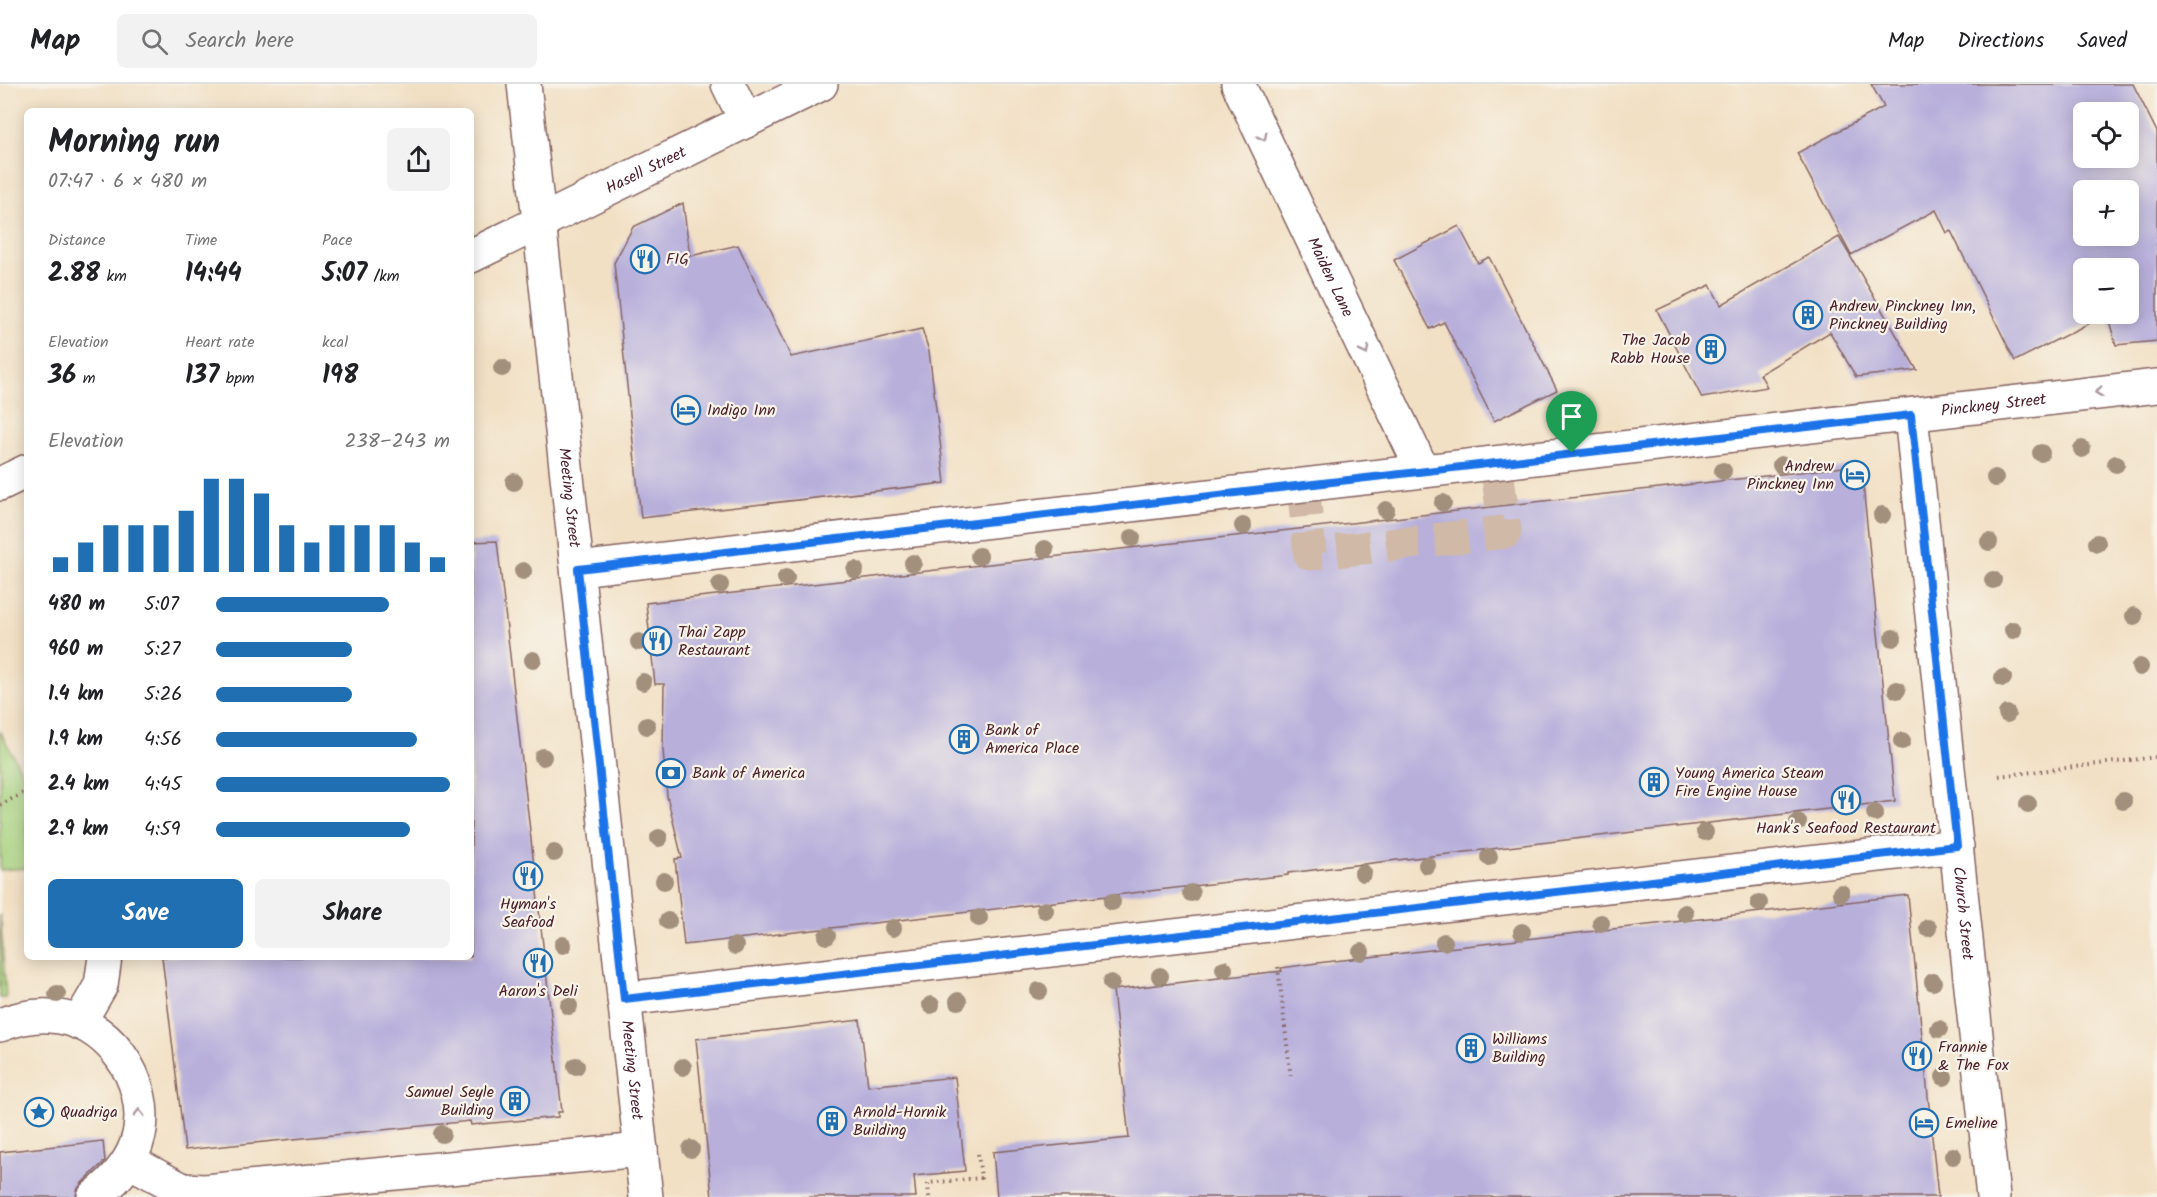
<!DOCTYPE html>
<meta charset="utf-8">
<style>
:root{--surface:#fff;--page:#f2f2f2;--text:#202124;--muted:#757577;--line:#e0e0e0;--accent:#1f6fb2}
body{margin:0;font-family:Kalam,sans-serif;background:var(--page);color:var(--text);height:100vh;display:flex;flex-direction:column;font-size:22px;white-space:nowrap}
*{box-sizing:border-box;margin:0}
p{font-size:20px;color:var(--muted)}
.icon{flex:none;width:33px;height:33px;fill:none;stroke:currentColor;stroke-width:2;stroke-linecap:round;stroke-linejoin:round}
.map{position:relative;flex:1;overflow:hidden}
.side{position:absolute;left:24px;top:24px;width:450px;height:852px;display:flex;flex-direction:column;background:var(--surface);border-radius:9px;box-shadow:0 3px 15px #0003}
.side>*{flex:none}
.controls{position:absolute;left:2073px;top:18px;display:grid;gap:12px}
.controls a{display:grid;place-items:center;width:66px;height:66px;border-radius:9px;background:var(--surface);box-shadow:0 3px 15px #0003;font-size:30px}
.pin{position:absolute;display:grid;place-items:center;width:51px;height:51px;color:#fff;margin:-62px -26px;border-radius:50% 50% 50% 0;rotate:-45deg;box-shadow:0 0 6px #0007}
.pin .icon{rotate:45deg}
.round{display:grid;place-items:center;flex:none;width:63px;height:63px;border-radius:9px;background:var(--page)}
.overview{display:flex;align-items:center;justify-content:space-between;height:102px;padding:0 24px}
h1{font-size:33px;font-weight:700;line-height:45px}
.figures{display:grid;grid-template-columns:repeat(3,1fr);gap:9px;height:102px;padding:6px 24px}
.figures div{display:grid;align-content:center}
.figures b{font-size:26px;font-weight:700}
.figures small{font-size:16px;font-weight:400}
.figures p{font-size:16px}
.chart{height:168px;padding:12px 24px}
.chart p{display:flex;justify-content:space-between}
.chart svg{width:100%;height:108px;margin-top:6px;stroke:var(--accent);stroke-width:6}
.button{display:flex;gap:12px;margin-top:auto;padding:12px 24px}
.button a{flex:1;height:69px;border-radius:9px;background:var(--accent);color:#fff;font-size:24px;font-weight:700;line-height:69px;text-align:center}
.button a+a{background:var(--page);color:var(--text)}
ul{padding:0 24px;list-style:none;font-size:20px}
li{display:grid;grid-template-columns:96px 72px 1fr;align-items:center;height:45px}
li i{height:15px;border-radius:8px;background:var(--accent)}
header{display:flex;align-items:center;gap:36px;box-sizing:border-box;height:84px;padding:0 30px;background:var(--surface);border-bottom:2px solid var(--line)}
header strong{font-size:28px}
nav{display:flex;gap:33px;margin-inline-start:auto;font-size:21px}
.search{width:420px;height:54px;background:var(--page);display:flex;align-items:center;gap:15px;box-sizing:border-box;padding:0 21px;border-radius:9px;color:var(--muted);font-size:22px}
.map>svg:first-child{display:block}
</style>
<header>
<strong>Map</strong>
<div class="search"><svg class="icon" aria-label="search" viewBox="0 0 24 24"><circle cx="10" cy="10" r="6"/><path d="M15 15l6 6"/></svg>Search here</div>
<nav><a>Map</a><a>Directions</a><a>Saved</a></nav>
</header>
<div class="map">
<svg width="2157" height="1113" viewBox="0 0 2157 1113">
<rect width="100%" height="100%" fill="#f7f3e8"/>
<filter id="ink" filterUnits="userSpaceOnUse"><feTurbulence type="fractalNoise" baseFrequency=".0167" numOctaves="2"/><feDisplacementMap in="SourceGraphic" scale="12" xChannelSelector="R" yChannelSelector="G"/><feConvolveMatrix kernelMatrix="1 2 1 2 8 2 1 2 1" color-interpolation-filters="sRGB"/></filter>
<filter id="wash" filterUnits="userSpaceOnUse"><feTurbulence type="fractalNoise" baseFrequency=".008" numOctaves="4" result="noise"/><feDisplacementMap in="SourceGraphic" scale="24" xChannelSelector="R" yChannelSelector="G"/><feGaussianBlur stdDeviation="1.35" result="paint"/><feColorMatrix in="noise" values="0 0 0 0 0 0 0 0 0 0 0 0 0 0 0 0 0 1.4 0 .05"/><feComposite in="paint" operator="in"/></filter>
<g filter="url(#wash)">
<rect width="100%" height="100%" fill="#f2e0c5"/>
<g fill="#a6d17e" stroke="#787854" stroke-width="1.5">
<path d="M0,647L27,698V784L0,786Z"/>
<path d="M0,831L6,914H0Z"/>
</g>
<g id="blocks">
<g fill="#b8b0db" fill-rule="evenodd">
<path d="M1871,0H2133L2157,48V257L2116,261L2107,230L2015,277L1951,147L1947,149L1936,126L1851,171L1797,69L1884,23ZM2084,28H2128V74H2084ZM2084,106H2128V152H2084ZM2084,184H2128V230H2084Z"/>
<path d="M683,119L690,172L738,161L791,273L922,245L929,267L945,399L641,434L614,179L633,143Z"/>
<path d="M1459,142L1478,179L1489,173L1557,306L1494,337L1444,238L1430,245L1394,176Z"/>
<path d="M1839,153L1917,286L1856,293L1830,248L1760,290L1767,303L1702,314L1657,226L1710,201L1721,221Z"/>
<path d="M1861,381L1895,717L1288,789V791L684,861L675,775L682,774L667,712L663,666L664,600H655L646,519Z"/>
<path d="M497,457L562,1028H558V1033L471,1041L470,1037L185,1066L162,873H471V458Z"/>
<path d="M1908,811L1938,1113H997L993,1068L1129,1054L1113,906L1282,887L1281,884L1317,879Z"/>
<path d="M860,936L868,1002L955,993L965,1087L914,1092L916,1113H712L696,955Z"/>
<path d="M103,1057L105,1077L82,1099L77,1106L76,1113H0V1068Z"/>
</g>
</g>
</g>
<g filter="url(#ink)">
<use href="#blocks" fill-opacity="0" stroke="#856361" stroke-width="1.5"/>
<g fill="none" stroke-linecap="round" stroke-linejoin="round">
<path stroke="#d0b9a6" stroke-width="33" stroke-dasharray="33 16" stroke-linecap="butt" d="M1303,400L1310,470L1505,448L1496,378"/>
<g stroke="#856361" stroke-width="36">
<g id="minor">
<path d="M728,0L746,37"/>
<path id="s1" d="M1238,0L1423,387"/>
<path id="s2" d="M471,172L821,0"/>
<path id="s3" d="M1911,331L1993,1113"/>
<path d="M0,400L27,387"/>
<path id="s4" d="M578,485L2157,302"/>
<path d="M624,915L1957,762"/>
<path d="M79,939L101,901L105,873"/>
<path d="M0,941C16,935 31,931 49,932C107,933 151,997 139,1051C133,1078 115,1097 94,1113"/>
<path d="M129,1077L183,1106L205,1107L641,1066"/>
</g>
</g>
<g stroke="#856361" stroke-width="36">
<g id="major">
<path id="s5" d="M524,0L646,1113"/>
</g>
</g>
<g stroke="#856361" stroke-width="4" stroke-dasharray="1.5 4.5" stroke-linecap="butt">
<path d="M1999,692L2157,673"/>
<path d="M0,721L27,707"/>
<path d="M1278,883L1291,995"/>
<path d="M929,1113L928,1099L981,1094L978,1070"/>
</g>
<use href="#minor" stroke="#fff" stroke-width="33"/>
<use href="#major" stroke="#fff" stroke-width="33"/>
</g>
<g fill="#a28f7c">
<circle cx="502" cy="284" r="9"/>
<circle cx="2082" cy="365" r="9"/>
<circle cx="2041" cy="369" r="9"/>
<circle cx="2116" cy="380" r="9"/>
<circle cx="1781" cy="381" r="9"/>
<circle cx="1723" cy="387" r="9"/>
<circle cx="1995" cy="394" r="9"/>
<circle cx="514" cy="398" r="9"/>
<circle cx="1443" cy="419" r="9"/>
<circle cx="1386" cy="426" r="9"/>
<circle cx="1882" cy="431" r="9"/>
<circle cx="1243" cy="442" r="9"/>
<circle cx="1132" cy="454" r="9"/>
<circle cx="1989" cy="458" r="9"/>
<circle cx="2097" cy="459" r="9"/>
<circle cx="1045" cy="465" r="9"/>
<circle cx="979" cy="472" r="9"/>
<circle cx="913" cy="479" r="9"/>
<circle cx="855" cy="486" r="9"/>
<circle cx="523" cy="487" r="9"/>
<circle cx="786" cy="494" r="9"/>
<circle cx="1993" cy="496" r="9"/>
<circle cx="720" cy="501" r="9"/>
<circle cx="2134" cy="532" r="9"/>
<circle cx="2013" cy="546" r="9"/>
<circle cx="1893" cy="554" r="9"/>
<circle cx="639" cy="558" r="9"/>
<circle cx="533" cy="576" r="9"/>
<circle cx="2140" cy="583" r="9"/>
<circle cx="2003" cy="594" r="9"/>
<circle cx="643" cy="598" r="9"/>
<circle cx="1897" cy="606" r="9"/>
<circle cx="2007" cy="630" r="9"/>
<circle cx="647" cy="642" r="9"/>
<circle cx="1902" cy="657" r="9"/>
<circle cx="543" cy="673" r="9"/>
<circle cx="2123" cy="717" r="9"/>
<circle cx="2028" cy="720" r="9"/>
<circle cx="1875" cy="729" r="9"/>
<circle cx="1798" cy="738" r="9"/>
<circle cx="1705" cy="748" r="9"/>
<circle cx="659" cy="754" r="9"/>
<circle cx="554" cy="769" r="9"/>
<circle cx="1489" cy="773" r="9"/>
<circle cx="1427" cy="781" r="9"/>
<circle cx="1363" cy="789" r="9"/>
<circle cx="664" cy="797" r="9"/>
<circle cx="1191" cy="809" r="9"/>
<circle cx="1841" cy="809" r="9"/>
<circle cx="1112" cy="818" r="9"/>
<circle cx="1759" cy="819" r="9"/>
<circle cx="1045" cy="826" r="9"/>
<circle cx="1685" cy="829" r="9"/>
<circle cx="979" cy="834" r="9"/>
<circle cx="668" cy="837" r="9"/>
<circle cx="1601" cy="839" r="9"/>
<circle cx="893" cy="844" r="9"/>
<circle cx="1928" cy="844" r="9"/>
<circle cx="1522" cy="848" r="9"/>
<circle cx="827" cy="852" r="9"/>
<circle cx="1444" cy="858" r="9"/>
<circle cx="563" cy="861" r="9"/>
<circle cx="735" cy="862" r="9"/>
<circle cx="1361" cy="868" r="9"/>
<circle cx="1224" cy="885" r="9"/>
<circle cx="1160" cy="892" r="9"/>
<circle cx="1933" cy="898" r="9"/>
<circle cx="1111" cy="899" r="9"/>
<circle cx="1039" cy="907" r="9"/>
<circle cx="57" cy="910" r="9"/>
<circle cx="958" cy="917" r="9"/>
<circle cx="931" cy="921" r="9"/>
<circle cx="569" cy="922" r="9"/>
<circle cx="1939" cy="945" r="9"/>
<circle cx="576" cy="982" r="9"/>
<circle cx="683" cy="983" r="9"/>
<circle cx="1944" cy="993" r="9"/>
<circle cx="442" cy="1050" r="9"/>
<circle cx="691" cy="1065" r="9"/>
<circle cx="1953" cy="1072" r="9"/>
</g>
<defs><path id="oneway-chevron" d="M-2-3.5L2.5 0L-2 3.5" fill="none" stroke-width="1.6" stroke-linecap="round" stroke-linejoin="round" transform="scale(1.5)"/></defs>
<g stroke="#ae9aa0">
<use href="#oneway-chevron" transform="translate(1263 53) rotate(64)"/>
<use href="#oneway-chevron" transform="translate(1365 267) rotate(64)"/>
<use href="#oneway-chevron" transform="translate(2099 308) rotate(173)"/>
<use href="#oneway-chevron" transform="translate(139 1029) rotate(-90)"/>
</g>
</g>
<g fill="none" stroke-linecap="round" stroke-linejoin="round" filter="url(#ink)">
<g stroke="#fff" stroke-width="12">
<path id="route" d="M1911,331L1957,762L624,915L578,485Z"/>
</g>
<use href="#route" stroke="#1a73e8" stroke-width="8"/>
</g>
<defs>
<g id="restaurant-ring" transform="scale(1.5)"><circle r="9.5" fill="#f7f3e8" stroke="#1f6fb2" stroke-width="1.5"/><path d="M-5-6h1v4h1v-4h1v4h1v-4h1v5L-1.5 .5V6h-2V.5L-5-1ZM5-6V6H3V1.5H1.5Q1.5-4 5-6Z" fill="#1f6fb2"/></g>
<g id="building-ring" transform="scale(1.5)"><circle r="9.5" fill="#f7f3e8" stroke="#1f6fb2" stroke-width="1.5"/><path d="M-4-6H4V6H1V3H-1V6H-4ZM-2.5-4.3h1.7v1.8h-1.7ZM.8-4.3h1.7v1.8H.8ZM-2.5-1h1.7V.8h-1.7ZM.8-1h1.7V.8H.8Z" fill="#1f6fb2"/></g>
<g id="hotel-ring" transform="scale(1.5)"><circle r="9.5" fill="#f7f3e8" stroke="#1f6fb2" stroke-width="1.5"/><path d="M-6-4.5h1.5V1H6V5H4.5V3h-9V5H-6ZM-4 0a1.8 1.8 0 1 1 3.6 0ZM.5 0V-2.5h3Q6-2.5 6 0Z" fill="#1f6fb2"/></g>
<g id="bank-ring" transform="scale(1.5)"><circle r="9.5" fill="#f7f3e8" stroke="#1f6fb2" stroke-width="1.5"/><path d="M-6-4H6V4H-6ZM0-2.3a2.3 2.3 0 1 0 0 4.6a2.3 2.3 0 1 0 0-4.6Z" fill="#1f6fb2"/></g>
<g id="sight-ring" transform="scale(1.5)"><circle r="9.5" fill="#f7f3e8" stroke="#1f6fb2" stroke-width="1.5"/><path d="M0-6L1.8-2.2L6-1.7L2.9 1.2L3.7 5.4L0 3.3L-3.7 5.4L-2.9 1.2L-6-1.7L-1.8-2.2Z" fill="#1f6fb2"/></g>
</defs>
<g fill-rule="evenodd">
<use href="#restaurant-ring" x="645" y="175"/>
<use href="#building-ring" x="1808" y="231"/>
<use href="#building-ring" x="1711" y="265"/>
<use href="#hotel-ring" x="686" y="326"/>
<use href="#hotel-ring" x="1855" y="391"/>
<use href="#restaurant-ring" x="657" y="557"/>
<use href="#building-ring" x="964" y="655"/>
<use href="#bank-ring" x="671" y="689"/>
<use href="#building-ring" x="1654" y="698"/>
<use href="#restaurant-ring" x="1846" y="716"/>
<use href="#restaurant-ring" x="528" y="792"/>
<use href="#restaurant-ring" x="538" y="879"/>
<use href="#building-ring" x="1471" y="964"/>
<use href="#restaurant-ring" x="1917" y="972"/>
<use href="#building-ring" x="515" y="1017"/>
<use href="#sight-ring" x="39" y="1028"/>
<use href="#building-ring" x="832" y="1037"/>
<use href="#hotel-ring" x="1924" y="1039"/>
</g>
<g text-anchor="middle" dominant-baseline="central" stroke-width="4.5" stroke-linejoin="round" paint-order="stroke">
<g font-size="16" fill="#4a1f2b" stroke="#f7f3e8">
<text stroke="none"><textPath href="#s2" startOffset="195">Hasell Street</textPath></text>
<text stroke="none"><textPath href="#s1" startOffset="214">Maiden Lane</textPath></text>
<text stroke="none"><textPath href="#s4" startOffset="1425">Pinckney Street</textPath></text>
<text stroke="none"><textPath href="#s5" startOffset="416">Meeting Street</textPath></text>
<text stroke="none"><textPath href="#s3" startOffset="501">Church Street</textPath></text>
<text stroke="none"><textPath href="#s5" startOffset="992">Meeting Street</textPath></text>
</g>
<g font-size="16" fill="#4a1f2b" stroke="#f7f3e8" text-anchor="start">
<text x="666" y="175">FIG</text>
<text x="1829" y="222">Andrew Pinckney Inn,<tspan x="1829" dy="18">Pinckney Building</tspan></text>
<text x="1690" y="256" text-anchor="end">The Jacob<tspan x="1690" dy="18">Rabb House</tspan></text>
<text x="707" y="326">Indigo Inn</text>
<text x="1834" y="382" text-anchor="end">Andrew<tspan x="1834" dy="18">Pinckney Inn</tspan></text>
<text x="678" y="548">Thai Zapp<tspan x="678" dy="18">Restaurant</tspan></text>
<text x="985" y="646">Bank of<tspan x="985" dy="18">America Place</tspan></text>
<text x="692" y="689">Bank of America</text>
<text x="1675" y="689">Young America Steam<tspan x="1675" dy="18">Fire Engine House</tspan></text>
<text x="1846" y="744" text-anchor="middle">Hank's Seafood Restaurant</text>
<text x="528" y="820" text-anchor="middle">Hyman's<tspan x="528" dy="18">Seafood</tspan></text>
<text x="538" y="907" text-anchor="middle">Aaron's Deli</text>
<text x="1492" y="955">Williams<tspan x="1492" dy="18">Building</tspan></text>
<text x="1938" y="963">Frannie<tspan x="1938" dy="18">&amp; The Fox</tspan></text>
<text x="494" y="1008" text-anchor="end">Samuel Seyle<tspan x="494" dy="18">Building</tspan></text>
<text x="60" y="1028">Quadriga</text>
<text x="853" y="1028">Arnold-Hornik<tspan x="853" dy="18">Building</tspan></text>
<text x="1945" y="1039">Emeline</text>
</g>
</g>
</svg>
<div class="controls">
<a><svg class="icon" aria-label="locate" viewBox="0 0 24 24"><circle cx="12" cy="12" r="6"/><path d="M12 2v4M12 18v4M2 12h4M18 12h4"/></svg></a>
<a>+</a>
<a>−</a>
</div>
<div class="pin" style="left:1572px;top:369px;background:#1e9e55"><svg class="icon" aria-label="arrive" viewBox="0 0 24 24"><path d="M6 21V4h12l-3 4 3 4H6"/></svg></div>
<section class="side">
<div class="overview"><div><h1>Morning run</h1><p>07:47 · 6 × 480 m</p></div><a class="round"><svg class="icon" aria-label="share" viewBox="0 0 24 24"><path d="M12 15V3M7 8l5-5 5 5M5 13v7h14v-7"/></svg></a></div>
<div class="figures">
<div><p>Distance</p><b>2.88<small> km</small></b></div>
<div><p>Time</p><b>14:44</b></div>
<div><p>Pace</p><b>5:07<small> /km</small></b></div>
</div>
<div class="figures">
<div><p>Elevation</p><b>36<small> m</small></b></div>
<div><p>Heart rate</p><b>137<small> bpm</small></b></div>
<div><p>kcal</p><b>198</b></div>
</div>
<div class="chart"><p><span>Elevation</span>238–243 m</p>
<svg viewBox="0 0 160 44" preserveAspectRatio="none"><path d="M5 44V38M15 44V32M25 44V25M35 44V25M45 44V25M55 44V19M65 44V6M75 44V6M85 44V12M95 44V25M105 44V32M115 44V25M125 44V25M135 44V25M145 44V32M155 44V38"/></svg>
</div>
<ul>
<li><b>480 m</b>5:07<i style="width:74%"></i></li>
<li><b>960 m</b>5:27<i style="width:58%"></i></li>
<li><b>1.4 km</b>5:26<i style="width:58%"></i></li>
<li><b>1.9 km</b>4:56<i style="width:86%"></i></li>
<li><b>2.4 km</b>4:45<i style="width:100%"></i></li>
<li><b>2.9 km</b>4:59<i style="width:83%"></i></li>
</ul>
<div class="button"><a>Save</a><a>Share</a></div>
</section>
</div>
